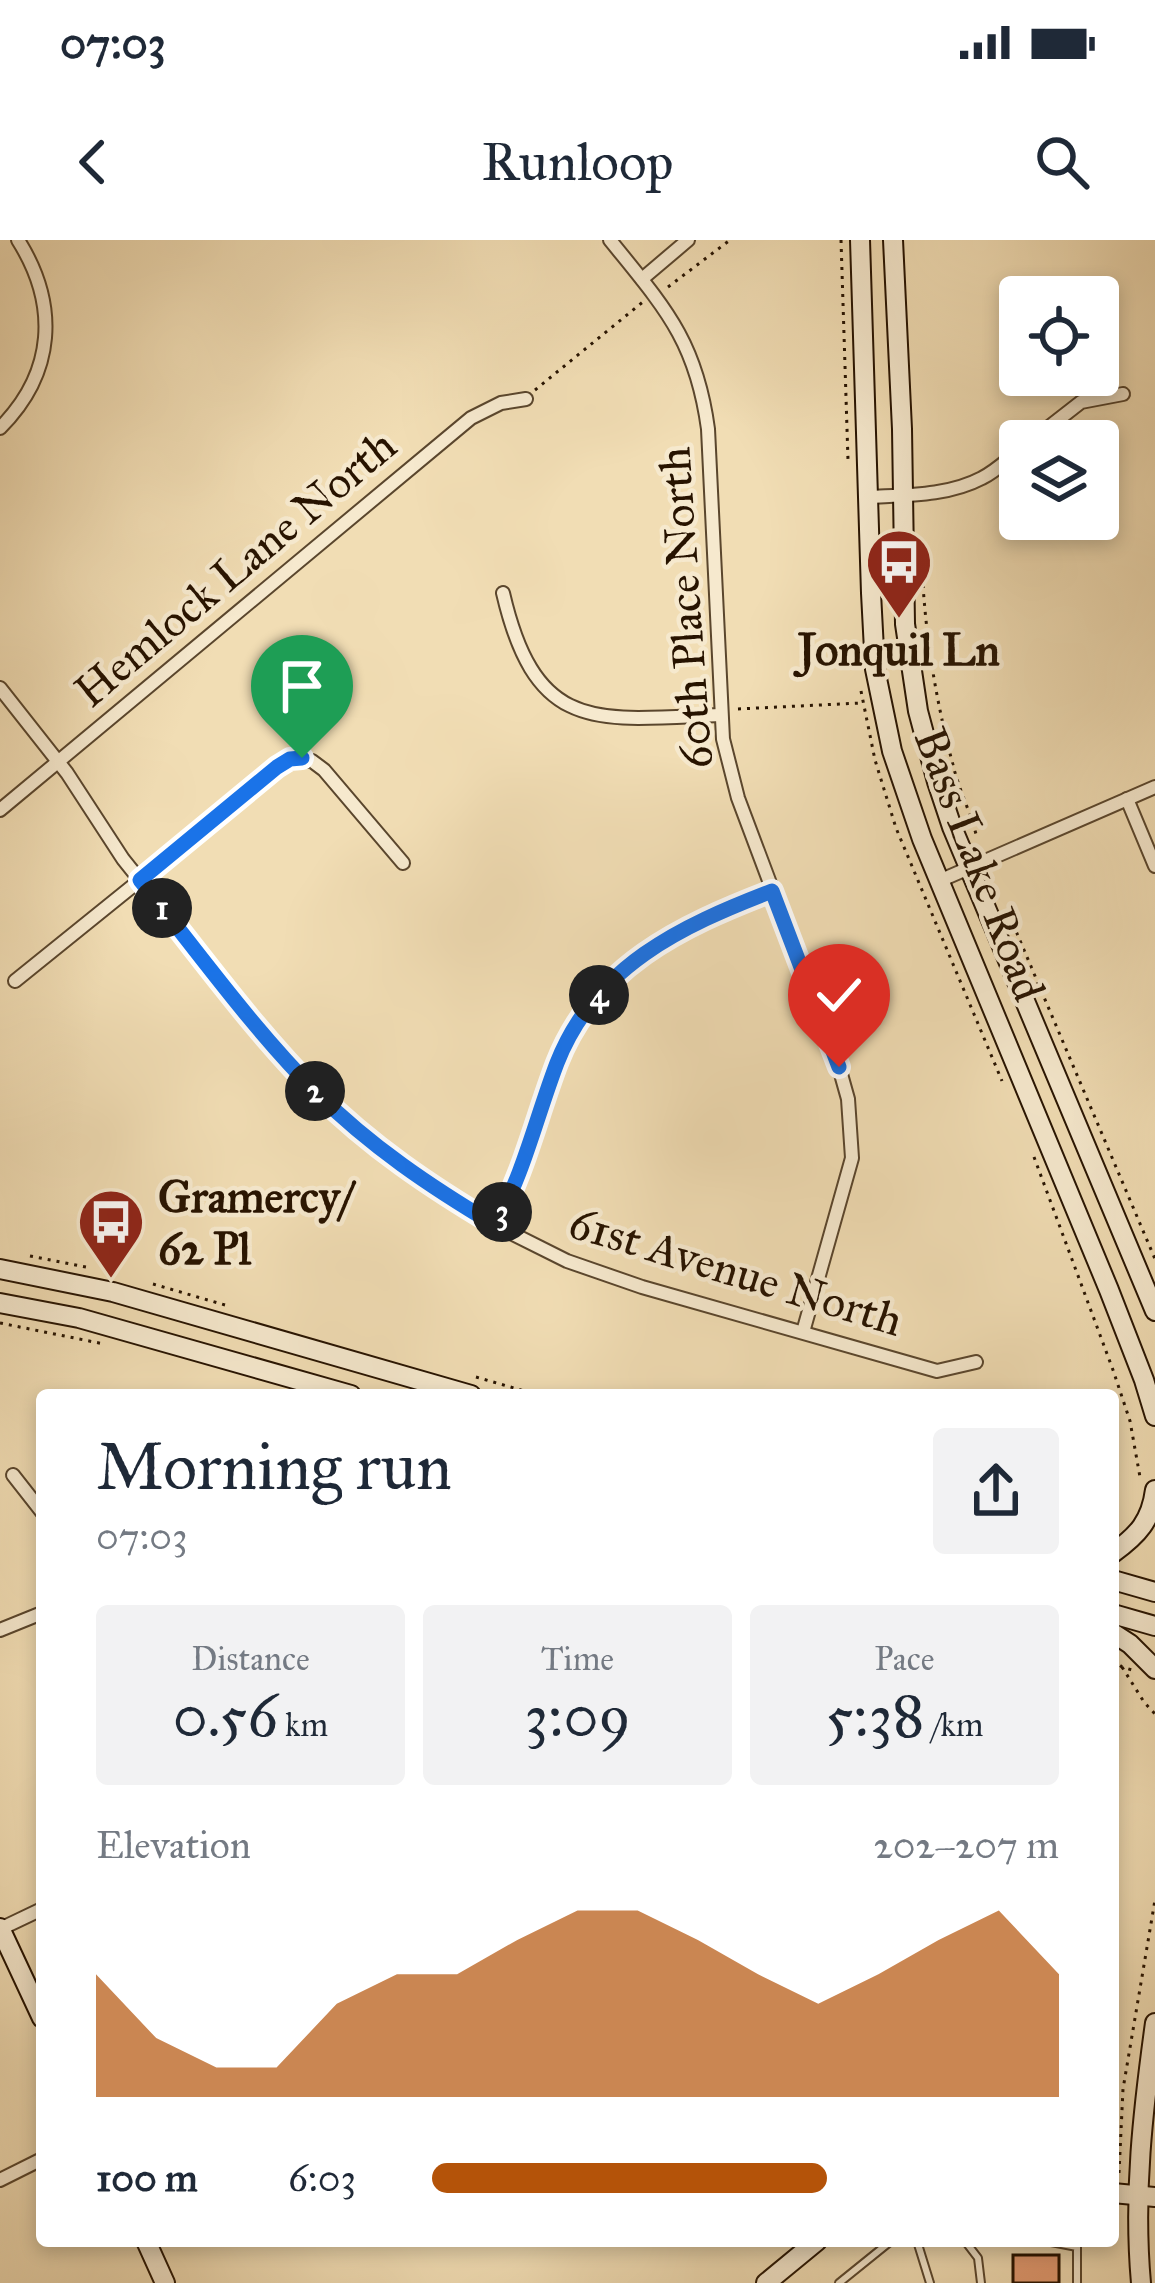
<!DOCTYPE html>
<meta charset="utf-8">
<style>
:root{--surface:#fff;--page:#f2f2f3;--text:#1f2937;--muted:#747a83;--accent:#b45309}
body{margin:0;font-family:"IM FELL Great Primer",serif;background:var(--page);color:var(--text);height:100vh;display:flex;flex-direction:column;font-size:45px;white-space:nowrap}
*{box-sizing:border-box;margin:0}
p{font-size:39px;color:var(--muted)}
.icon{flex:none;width:66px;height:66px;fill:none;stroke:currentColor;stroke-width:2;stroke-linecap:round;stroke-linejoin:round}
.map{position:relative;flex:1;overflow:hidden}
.side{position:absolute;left:36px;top:1149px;width:1083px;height:858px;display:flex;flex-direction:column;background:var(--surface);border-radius:12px;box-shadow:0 6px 18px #0003}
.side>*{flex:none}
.controls{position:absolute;left:999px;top:36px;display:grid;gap:24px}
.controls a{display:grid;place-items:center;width:120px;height:120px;border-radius:12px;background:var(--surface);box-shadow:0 6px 18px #0003;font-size:60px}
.pin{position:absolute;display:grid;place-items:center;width:102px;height:102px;color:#fff;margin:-123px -51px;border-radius:50% 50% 50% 0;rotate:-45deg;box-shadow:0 0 12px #0007}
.pin .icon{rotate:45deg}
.km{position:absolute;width:60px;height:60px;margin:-30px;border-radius:50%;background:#222;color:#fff;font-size:33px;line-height:60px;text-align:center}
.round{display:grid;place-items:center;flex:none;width:126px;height:126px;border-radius:12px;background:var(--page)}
.headline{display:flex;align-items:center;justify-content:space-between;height:204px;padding:0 60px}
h1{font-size:66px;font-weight:600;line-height:90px}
.figures{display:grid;grid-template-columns:repeat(3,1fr);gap:18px;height:204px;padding:12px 60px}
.figures div{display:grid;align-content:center;border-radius:12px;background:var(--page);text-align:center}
.figures b{font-size:60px;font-weight:600}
.figures small{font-size:33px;font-weight:400}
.figures p{font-size:33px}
.chart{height:336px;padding:24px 60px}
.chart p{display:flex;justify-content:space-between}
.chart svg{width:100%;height:216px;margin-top:12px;fill:var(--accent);opacity:.7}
ul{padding:0 60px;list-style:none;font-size:39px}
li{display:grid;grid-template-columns:192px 144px 1fr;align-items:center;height:90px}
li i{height:30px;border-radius:15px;background:var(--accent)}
.status{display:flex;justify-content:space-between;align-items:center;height:84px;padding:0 60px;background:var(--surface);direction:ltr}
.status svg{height:33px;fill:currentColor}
header{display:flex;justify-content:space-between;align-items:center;height:156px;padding:0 60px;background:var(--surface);font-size:54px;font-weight:600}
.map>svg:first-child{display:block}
</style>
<div class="status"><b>07:03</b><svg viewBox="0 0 49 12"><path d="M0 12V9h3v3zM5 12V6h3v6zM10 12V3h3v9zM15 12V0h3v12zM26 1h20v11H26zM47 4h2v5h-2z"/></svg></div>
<header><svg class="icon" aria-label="back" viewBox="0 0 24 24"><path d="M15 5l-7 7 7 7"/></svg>Runloop<svg class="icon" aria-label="search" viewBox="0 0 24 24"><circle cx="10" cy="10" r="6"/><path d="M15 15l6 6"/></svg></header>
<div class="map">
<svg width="1155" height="2043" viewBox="0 0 1155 2043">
<rect width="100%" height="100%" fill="#f1ddb4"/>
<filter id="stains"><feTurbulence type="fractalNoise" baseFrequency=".00167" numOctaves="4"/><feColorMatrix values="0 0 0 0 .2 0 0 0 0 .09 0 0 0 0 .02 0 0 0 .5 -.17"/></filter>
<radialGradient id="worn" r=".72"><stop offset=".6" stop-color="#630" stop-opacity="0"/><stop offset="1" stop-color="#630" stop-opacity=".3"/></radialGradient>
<rect fill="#e29b72" stroke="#271300" stroke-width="3" x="1013" y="2015" width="46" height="28"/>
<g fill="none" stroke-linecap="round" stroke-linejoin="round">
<g stroke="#5a462d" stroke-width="10">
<g id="lane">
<path d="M917,2001L930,2043"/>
<path d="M965,2001L978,2018L981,2043"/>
<path d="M1046,2001L1077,2007V2043"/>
<path d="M839,2043L891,2001"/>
</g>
</g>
<g stroke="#5a462d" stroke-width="16">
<g id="street">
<path d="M610,0C664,67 696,100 708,189L723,499L738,558L839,827L848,859L852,918L803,1092"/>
<path d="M642,39L688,0"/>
<path d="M0,188C55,133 59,65 18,0"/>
<path d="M1031,201L1081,162L1123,154"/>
<path d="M869,257C907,255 948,256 982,238C996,231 1008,219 1020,210"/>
<path d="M503,353C536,495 597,480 720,475"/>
<path d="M0,448L67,533L123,619L264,795L318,854L375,904L433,948L495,985L567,1021L642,1047L937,1131L976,1122"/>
<path d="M1127,559L1155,626"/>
<path d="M0,570L471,178L501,163L526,159"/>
<path d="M939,641L1155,547"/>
<path d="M15,741L290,519L312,521L324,530L403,623"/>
<path d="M495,985C524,933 536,878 557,823C595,726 681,686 772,651"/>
<path d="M13,1235L42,1272"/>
<path d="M0,1390L42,1373"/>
<path d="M0,1689L42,1669"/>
<path d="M0,1940L42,1919"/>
</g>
</g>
<g stroke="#271300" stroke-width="22">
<g id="secondary">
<path d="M860,0L871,353L875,429L892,511L922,599L1109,1050L1144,1140L1155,1176"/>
<path d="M893,0L902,189L905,384L918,471L937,542L952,587L1155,1071"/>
<path d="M0,1029L113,1052L471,1155"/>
<path d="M0,1063L79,1078L351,1155"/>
<path d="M1113,1313C1138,1295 1151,1281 1155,1250"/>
<path d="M1113,1340L1155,1352"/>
<path d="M1113,1374L1155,1386"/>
<path d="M1113,1393L1130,1404L1155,1429"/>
<path d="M0,1688L42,1778"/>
<path d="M1113,1953L1155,1957"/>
<path d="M146,2001L165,2043"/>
<path d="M766,2043L817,2001"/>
<path d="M1141,2043C1133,1955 1143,1870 1155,1783"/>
</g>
</g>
<g stroke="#271300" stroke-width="3" stroke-dasharray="3 6" stroke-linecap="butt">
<path d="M841,0L848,220"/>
<path d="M668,47L730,0"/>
<path d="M535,150L644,61"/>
<path d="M923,345C927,406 937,465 953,525C959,550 971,573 977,598"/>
<path d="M861,451L875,520L896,588L1002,841"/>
<path d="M738,469L861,463"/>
<path d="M1013,684L1155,1019"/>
<path d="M1034,917L1113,1130L1130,1181L1140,1237"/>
<path d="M30,1016L86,1027"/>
<path d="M153,1044L225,1065"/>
<path d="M0,1083L104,1104"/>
<path d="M476,1137L538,1155"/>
<path d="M269,1151L279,1155"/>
<path d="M1113,1420L1122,1427L1132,1430"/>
<path d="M1122,1427L1144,1462L1155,1474"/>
<path d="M1119,1933L1123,1849L1155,1660"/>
</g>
<use href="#lane" stroke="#f6e9ce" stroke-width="6"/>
<use href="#street" stroke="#f6e9ce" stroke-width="12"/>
<use href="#secondary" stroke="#f6e9ce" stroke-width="18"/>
</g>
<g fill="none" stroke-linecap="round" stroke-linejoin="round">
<g stroke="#fff" stroke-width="24">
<path id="route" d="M302,518L290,519L277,527L140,640C198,712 252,788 317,853C370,906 431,947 495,985C524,933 536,878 557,823C595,726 681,686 772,651L839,827"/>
</g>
<use href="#route" stroke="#1a73e8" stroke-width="15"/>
</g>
<defs>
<g id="bus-pin" transform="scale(3.45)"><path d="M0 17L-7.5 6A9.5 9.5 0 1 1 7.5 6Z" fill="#8f2418" stroke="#f6e9ce"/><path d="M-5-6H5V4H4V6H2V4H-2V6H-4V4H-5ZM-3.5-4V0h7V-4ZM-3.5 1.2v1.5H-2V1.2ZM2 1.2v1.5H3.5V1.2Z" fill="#fff"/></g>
</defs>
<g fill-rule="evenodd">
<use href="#bus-pin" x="899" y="322"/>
<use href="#bus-pin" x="111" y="982"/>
</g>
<g text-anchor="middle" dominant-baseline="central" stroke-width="9" stroke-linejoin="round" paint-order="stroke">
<g font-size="45" fill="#271300" stroke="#f6e9ce">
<text transform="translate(235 328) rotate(-40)">Hemlock Lane North</text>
<text transform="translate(685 368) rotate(-94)">60th Place North</text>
<text transform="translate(980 624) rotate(69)">Bass Lake Road</text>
<text transform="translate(736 1031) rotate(17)">61st Avenue North</text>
</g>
<g font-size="45" font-weight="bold" fill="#271300" stroke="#f6e9ce">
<text x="899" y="409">Jonquil Ln</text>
<text x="158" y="956" text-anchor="start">Gramercy/<tspan x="158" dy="52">62 Pl</tspan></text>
</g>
</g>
<rect width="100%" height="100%" filter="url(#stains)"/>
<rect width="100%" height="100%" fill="url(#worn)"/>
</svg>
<div class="controls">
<a><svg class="icon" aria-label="locate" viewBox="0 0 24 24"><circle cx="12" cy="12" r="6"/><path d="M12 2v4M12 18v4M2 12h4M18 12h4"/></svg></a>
<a><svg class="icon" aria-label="layers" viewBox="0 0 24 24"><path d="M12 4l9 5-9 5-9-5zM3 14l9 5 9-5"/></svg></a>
</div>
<div class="pin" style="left:302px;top:518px;background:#1e9e55"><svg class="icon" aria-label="arrive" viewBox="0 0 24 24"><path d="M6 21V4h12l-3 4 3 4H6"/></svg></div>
<div class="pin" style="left:839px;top:827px;background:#d93025"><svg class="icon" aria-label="check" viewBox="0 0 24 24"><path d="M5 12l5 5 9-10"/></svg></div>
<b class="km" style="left:162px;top:668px">1</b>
<b class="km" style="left:315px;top:851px">2</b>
<b class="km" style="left:502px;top:972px">3</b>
<b class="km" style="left:599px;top:755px">4</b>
<section class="side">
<div class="headline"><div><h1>Morning run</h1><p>07:03</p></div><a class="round"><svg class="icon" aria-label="share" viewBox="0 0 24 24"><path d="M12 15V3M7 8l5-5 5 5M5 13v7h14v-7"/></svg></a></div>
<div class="figures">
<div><p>Distance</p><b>0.56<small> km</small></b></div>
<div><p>Time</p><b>3:09</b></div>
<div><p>Pace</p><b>5:38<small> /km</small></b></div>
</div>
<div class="chart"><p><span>Elevation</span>202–207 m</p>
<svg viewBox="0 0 160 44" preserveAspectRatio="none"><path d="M0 44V19L10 32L20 38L30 38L40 25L50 19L60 19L70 12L80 6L90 6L100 12L110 19L120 25L130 19L140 12L150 6L160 19V44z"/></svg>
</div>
<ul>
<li><b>100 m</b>6:03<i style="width:63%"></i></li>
</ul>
</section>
</div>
